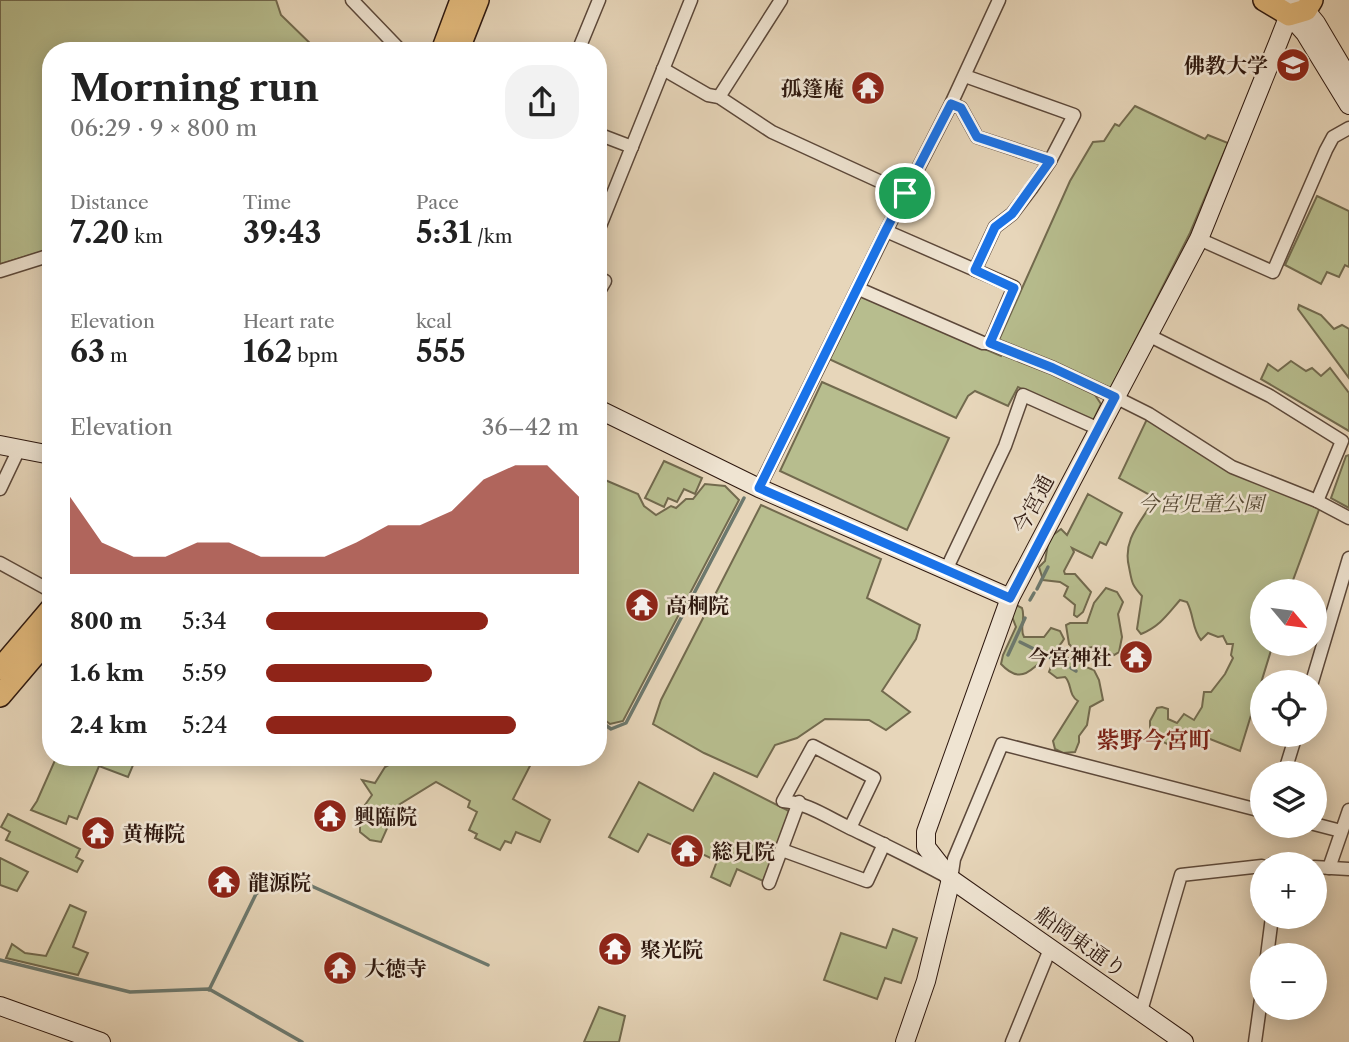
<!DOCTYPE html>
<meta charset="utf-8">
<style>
:root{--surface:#fff;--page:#f2f2f2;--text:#222;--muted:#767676;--accent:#8f2418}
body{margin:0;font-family:"Libre Caslon Text","Noto Serif JP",serif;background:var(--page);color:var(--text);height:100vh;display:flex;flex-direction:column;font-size:26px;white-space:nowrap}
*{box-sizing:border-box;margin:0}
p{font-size:23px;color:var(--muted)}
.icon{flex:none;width:38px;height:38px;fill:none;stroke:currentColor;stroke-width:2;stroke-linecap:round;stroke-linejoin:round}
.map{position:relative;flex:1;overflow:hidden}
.drawer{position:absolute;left:42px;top:42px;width:565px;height:724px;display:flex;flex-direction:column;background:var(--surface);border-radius:28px;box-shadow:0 4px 18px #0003}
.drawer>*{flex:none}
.needle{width:46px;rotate:119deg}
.buttons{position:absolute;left:1250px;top:579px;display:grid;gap:14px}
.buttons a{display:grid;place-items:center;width:77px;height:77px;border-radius:50%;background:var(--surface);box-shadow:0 4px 18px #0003;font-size:35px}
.pin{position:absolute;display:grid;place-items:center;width:60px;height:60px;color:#fff;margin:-30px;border:4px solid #fff;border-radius:50%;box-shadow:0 2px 7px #0007}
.round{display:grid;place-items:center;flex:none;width:74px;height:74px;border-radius:28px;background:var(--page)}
.summary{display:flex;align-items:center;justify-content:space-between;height:119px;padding:0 28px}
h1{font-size:38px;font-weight:800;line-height:52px}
.figures{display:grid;grid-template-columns:repeat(3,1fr);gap:10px;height:119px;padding:7px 28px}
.figures div{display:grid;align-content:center}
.figures b{font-size:30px;font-weight:800}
.figures small{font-size:19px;font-weight:400}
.figures p{font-size:19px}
.chart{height:196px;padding:14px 28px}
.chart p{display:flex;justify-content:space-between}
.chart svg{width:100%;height:126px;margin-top:7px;fill:var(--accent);opacity:.7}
ul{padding:0 28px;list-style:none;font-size:23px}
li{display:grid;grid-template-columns:112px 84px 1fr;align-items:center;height:52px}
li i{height:18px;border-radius:9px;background:var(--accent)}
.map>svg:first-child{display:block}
</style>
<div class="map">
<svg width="1349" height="1042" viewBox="0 0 1349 1042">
<rect width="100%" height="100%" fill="#e7d6ba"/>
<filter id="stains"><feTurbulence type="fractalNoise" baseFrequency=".00286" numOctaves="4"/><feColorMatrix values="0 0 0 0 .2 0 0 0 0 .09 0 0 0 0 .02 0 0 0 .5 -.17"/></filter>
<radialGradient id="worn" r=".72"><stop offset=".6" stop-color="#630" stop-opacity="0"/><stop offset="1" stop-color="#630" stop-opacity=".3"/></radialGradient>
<g fill="#b7bd8e" stroke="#726a4e" stroke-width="2">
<path d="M0,0H276L281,15L318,51H51V249L0,264Z"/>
<path d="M1135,106L1205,139L1208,135L1228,143L1190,233L1111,388L998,342L1070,181L1093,142L1104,141L1115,124L1119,126Z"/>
<path d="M1317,196L1349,211V267L1345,265L1339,277L1327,272L1321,284L1285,265Z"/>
<path d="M861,296L1001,356L1004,350L1093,392L1101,404L1093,421L1018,387L1008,406L975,391L968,396L956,418L829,359Z"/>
<path d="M1299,305L1321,315L1334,329L1342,325L1349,329V378L1298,309Z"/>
<path d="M1291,361L1306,371L1312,368L1321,376L1330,368L1349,393V431L1261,379L1268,364L1278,371Z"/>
<path d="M822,382L949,438L907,530L780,471Z"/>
<path d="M1147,419L1320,507L1289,591L1262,592V644H1273L1240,751L1210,739L1177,732L1169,745L1150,735V721L1157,708L1162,707L1168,709V719L1177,723L1184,714L1194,720L1202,707L1204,692H1211L1225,674L1233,658L1231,655L1233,644H1227L1223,636L1218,637L1208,633L1201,640C1192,629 1194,615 1187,602L1180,600C1167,615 1160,626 1141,634L1137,629L1142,596C1131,584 1132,582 1129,567C1122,539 1142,521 1155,498L1119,478Z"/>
<path d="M1349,455V508L1331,498L1346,456Z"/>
<path d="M664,461L702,478L695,494L684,489L677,502L668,498L664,507L645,498Z"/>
<path d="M598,477L638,494L644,506L656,515L671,506L676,508L686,499H693L705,484L725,486L739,500L623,721L610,724L598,715Z"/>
<path d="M1088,494L1122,513L1106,545L1100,542L1092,558L1072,548L1074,552L1064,571L1065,574H1075L1091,592L1083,612L1077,617L1074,615L1075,605L1064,596L1068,587L1060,582L1043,580L1039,567L1045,561L1049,538L1061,529L1067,535Z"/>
<path d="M761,505L881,559L867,598L920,625L916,639L882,691L910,712L886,730L869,720L825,719L797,738L775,745L757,777L704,753L653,724L661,700Z"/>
<path d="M1106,588L1117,592L1123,602L1118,614L1122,637L1119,652L1114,655L1096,646L1080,650L1073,648L1069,644L1066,625L1070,623H1087L1094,603Z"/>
<path d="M1016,605L1022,608C1026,618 1019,629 1024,637H1044L1051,628L1060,631L1064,639C1059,648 1055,649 1048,655C1032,669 1021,686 1001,664L1003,655L1016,627L1011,614Z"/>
<path d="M1060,657C1076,657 1080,666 1094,670L1099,680L1103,700L1090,707L1087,725L1079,736V742L1075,752L1063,753L1055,749L1053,741L1078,701C1068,695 1072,683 1065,677L1057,678L1049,672L1052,664Z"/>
<path d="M56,758H136L128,777L99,766L77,819L69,816L66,824L31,810L37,801Z"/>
<path d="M402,758H534L513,799L550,820L540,842L516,832L511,843L505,841L500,850L475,838L477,834L469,830L477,812L468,807L470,801L436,782L397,806L381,842L370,840L360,832V812L372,795L362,780L375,783L385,767Z"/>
<path d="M714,773L789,811L778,848L763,881L737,869L730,886L711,877L717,861L677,842L675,846L648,834L638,852L609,837L639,782L693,811Z"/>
<path d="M8,814L80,849L76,857L83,861L77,872L6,840L10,832L1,827Z"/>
<path d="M0,858L28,872L17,891L0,885Z"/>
<path d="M70,905L86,912L73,947L88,953L78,975L6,958L12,944L25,953L46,956Z"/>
<path d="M893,929L917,938L901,983L885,978L877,999L824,980L841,933L886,948Z"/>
<path d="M599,1007L625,1016L619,1042H584Z"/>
</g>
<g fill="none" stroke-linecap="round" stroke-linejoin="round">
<g stroke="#6d796e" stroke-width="3.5">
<path d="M1037,589L1048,567"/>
<path d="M1030,600L1034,593"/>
<path d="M1020,642L1046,655"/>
<path d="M1008,655L1025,618"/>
<path d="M1049,657L1067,667"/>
<path d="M1071,668L1076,671"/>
<path d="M598,720L611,729L626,723L744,498"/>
<path d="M0,960L130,992L209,989L302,1042"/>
<path d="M209,990L256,894C268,884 282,878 298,880L488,965"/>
</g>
<g stroke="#5c483a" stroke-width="15">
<g id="street">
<path d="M352,0L401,51"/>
<path d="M578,51L599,0"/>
<path d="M663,69L708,95L719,97L772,132L905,193"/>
<path d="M965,76L1074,115L1050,161L1031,189L1012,214L995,227L975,270"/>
<path d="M719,97L781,0"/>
<path d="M951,104L961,108L977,137L1050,161"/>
<path d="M598,134L632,147"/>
<path d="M598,231L691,0"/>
<path d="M886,231L1014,287L990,343"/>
<path d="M1199,239L1273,272L1326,150L1333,137L1349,128"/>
<path d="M0,271L51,255"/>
<path d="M598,278L605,281L598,293"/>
<path d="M859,289L983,343H990L1053,368L1123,401L1149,414L1232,467L1317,501L1349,518"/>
<path d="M1148,335L1270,396L1342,441L1317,501"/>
<path d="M759,488L886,231L951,104L999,0"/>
<path d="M0,489L19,449"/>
<path d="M0,563L51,591"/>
<path d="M946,570L1005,446L1023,395L1099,429"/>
<path d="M1312,682L1349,558"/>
<path d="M1284,774L1296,735"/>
<path d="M1314,824L1341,831"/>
<path d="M850,828L874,778L813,746L783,801C807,803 827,817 848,827C883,844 917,860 951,879L954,859L1002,744L1262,811"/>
<path d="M782,850L867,881L884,844"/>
<path d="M1272,864H1279"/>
<path d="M1314,867L1349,869"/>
<path d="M1329,868L1349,810"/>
<path d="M769,883L799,802"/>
<path d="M1267,956L1272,917"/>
<path d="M1141,1011L1181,875L1262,866"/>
<path d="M1012,1042L1050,949"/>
<path d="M1255,1042L1262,992"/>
</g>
</g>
<g stroke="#2e180f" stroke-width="20">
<g id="secondary">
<path d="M1297,0L1316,23L1349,79"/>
<path d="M1289,15L1305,33L1349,105"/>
<path d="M598,409L759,488L1010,598"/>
<path d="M0,445L51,455"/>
<path d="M0,1006L101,1042"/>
<path d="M905,1042L926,981L951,879"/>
<path d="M1184,1042L951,879L926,847V832L1010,598L1199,239L1278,43L1289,15L1291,0"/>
</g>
</g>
<g stroke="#2e180f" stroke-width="24">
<g id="primary">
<path d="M1264,0L1289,15L1306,10L1312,0"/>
<path d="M442,51L461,0"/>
<path d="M458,51L478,0"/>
<path d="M0,669L51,609"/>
<path d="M0,696L51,636"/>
</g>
</g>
<use href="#street" stroke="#efe4d2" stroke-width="12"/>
<use href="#secondary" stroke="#efe4d2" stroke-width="18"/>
<use href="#primary" stroke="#e4bb7d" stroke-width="21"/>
</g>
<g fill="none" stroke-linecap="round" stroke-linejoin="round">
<g stroke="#fff" stroke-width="14">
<path id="route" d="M951,104L961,108L977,137L1050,161L1012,214L995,227L975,270L1014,288L990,343L1053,368L1115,397L1010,598L759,488L886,230Z"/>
</g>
<use href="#route" stroke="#1a73e8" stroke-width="9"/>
</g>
<defs>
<g id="university-disc" transform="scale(1.75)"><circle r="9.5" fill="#8f2418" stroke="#efe4d2"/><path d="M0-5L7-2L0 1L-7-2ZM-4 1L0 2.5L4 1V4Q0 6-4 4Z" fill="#fff"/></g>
<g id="temple-disc" transform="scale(1.75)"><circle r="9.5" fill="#8f2418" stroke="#efe4d2"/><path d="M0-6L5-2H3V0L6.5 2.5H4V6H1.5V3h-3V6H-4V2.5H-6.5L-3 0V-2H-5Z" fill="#fff"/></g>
</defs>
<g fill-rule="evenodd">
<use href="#university-disc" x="1293" y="65"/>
<use href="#temple-disc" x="868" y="88"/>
<use href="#temple-disc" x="642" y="605"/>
<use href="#temple-disc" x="1136" y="657"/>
<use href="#temple-disc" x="330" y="816"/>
<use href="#temple-disc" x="98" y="833"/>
<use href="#temple-disc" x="687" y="851"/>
<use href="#temple-disc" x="224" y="882"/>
<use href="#temple-disc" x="615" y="949"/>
<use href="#temple-disc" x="340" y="968"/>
</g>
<g text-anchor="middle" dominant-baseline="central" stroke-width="5" stroke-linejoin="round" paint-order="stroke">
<g font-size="21" font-weight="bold" fill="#2e180f" stroke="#efe4d2" text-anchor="start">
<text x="1268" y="65" text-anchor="end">佛教大学</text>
<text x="844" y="88" text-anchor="end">孤篷庵</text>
<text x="666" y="605">高桐院</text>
<text x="1112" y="657" text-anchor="end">今宮神社</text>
<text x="354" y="816">興臨院</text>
<text x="122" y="833">黄梅院</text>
<text x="712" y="851">総見院</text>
<text x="248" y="882">龍源院</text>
<text x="640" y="949">聚光院</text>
<text x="364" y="968">大徳寺</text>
</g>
<g font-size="21" font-style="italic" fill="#574a35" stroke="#efe4d2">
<text x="1201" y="503">今宮児童公園</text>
</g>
<g font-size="21" fill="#2e180f" stroke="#efe4d2">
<text transform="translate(1033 504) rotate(-62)">今宮通</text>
<text transform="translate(1081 942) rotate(35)">船岡東通り</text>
</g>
<g font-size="23" font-weight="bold" fill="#7a1f14" stroke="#efe4d2">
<text x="1154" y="740">紫野今宮町</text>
</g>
</g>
<rect width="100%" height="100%" filter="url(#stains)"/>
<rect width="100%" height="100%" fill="url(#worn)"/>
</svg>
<div class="buttons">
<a><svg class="needle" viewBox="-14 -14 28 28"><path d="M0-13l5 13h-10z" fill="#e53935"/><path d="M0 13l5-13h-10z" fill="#767676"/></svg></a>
<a><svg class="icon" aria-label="locate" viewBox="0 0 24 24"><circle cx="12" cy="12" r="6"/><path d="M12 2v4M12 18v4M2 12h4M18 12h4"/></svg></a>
<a><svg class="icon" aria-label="layers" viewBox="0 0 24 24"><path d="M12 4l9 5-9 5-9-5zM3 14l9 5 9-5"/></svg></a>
<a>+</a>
<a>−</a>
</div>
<div class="pin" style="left:905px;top:193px;background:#1e9e55"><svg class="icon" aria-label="arrive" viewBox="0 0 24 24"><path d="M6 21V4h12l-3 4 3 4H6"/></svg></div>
<section class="drawer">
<div class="summary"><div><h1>Morning run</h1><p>06:29 · 9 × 800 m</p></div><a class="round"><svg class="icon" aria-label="share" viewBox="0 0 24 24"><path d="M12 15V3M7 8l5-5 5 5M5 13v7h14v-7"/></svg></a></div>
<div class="figures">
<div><p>Distance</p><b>7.20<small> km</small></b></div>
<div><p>Time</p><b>39:43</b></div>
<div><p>Pace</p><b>5:31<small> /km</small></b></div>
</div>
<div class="figures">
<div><p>Elevation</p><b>63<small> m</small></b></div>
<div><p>Heart rate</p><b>162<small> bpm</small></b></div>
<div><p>kcal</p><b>555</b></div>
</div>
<div class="chart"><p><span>Elevation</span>36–42 m</p>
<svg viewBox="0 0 160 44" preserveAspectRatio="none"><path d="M0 44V17L10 33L20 38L30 38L40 33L50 33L60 38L70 38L80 38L90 33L100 27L110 27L120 22L130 11L140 6L150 6L160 17V44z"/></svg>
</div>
<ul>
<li><b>800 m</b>5:34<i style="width:71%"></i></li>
<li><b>1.6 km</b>5:59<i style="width:53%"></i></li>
<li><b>2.4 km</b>5:24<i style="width:80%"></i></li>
</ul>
</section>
</div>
